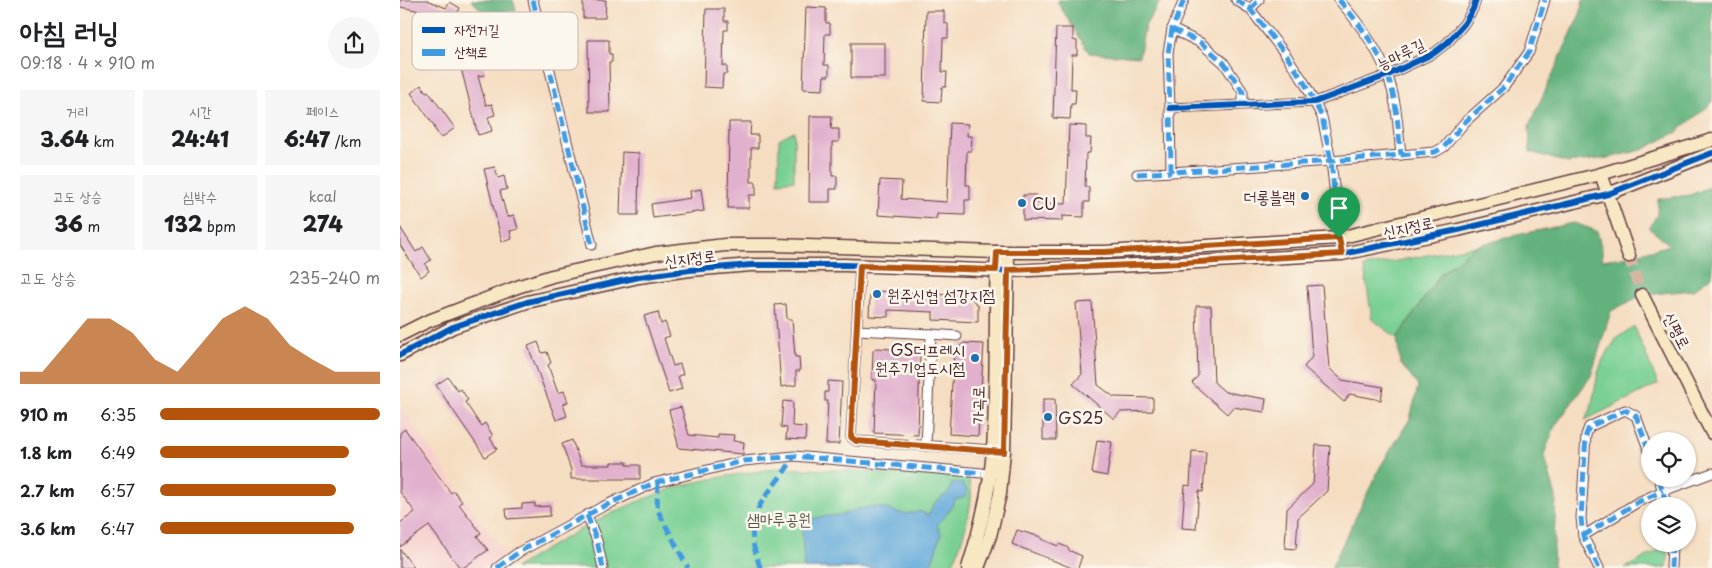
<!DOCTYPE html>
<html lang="ko">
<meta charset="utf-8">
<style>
:root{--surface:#fff;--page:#f6f6f6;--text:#202124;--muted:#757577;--accent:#b45309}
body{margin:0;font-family:"Playpen Sans","Poor Story",sans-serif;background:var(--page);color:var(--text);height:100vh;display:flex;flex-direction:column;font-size:19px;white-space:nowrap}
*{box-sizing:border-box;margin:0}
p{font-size:16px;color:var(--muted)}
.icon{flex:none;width:28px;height:28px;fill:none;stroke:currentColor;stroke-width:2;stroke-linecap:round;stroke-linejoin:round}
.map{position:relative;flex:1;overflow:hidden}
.side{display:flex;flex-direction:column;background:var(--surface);width:400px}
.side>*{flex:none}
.fabs{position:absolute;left:1241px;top:432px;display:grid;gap:10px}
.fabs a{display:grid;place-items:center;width:55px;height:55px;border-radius:50%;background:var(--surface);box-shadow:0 1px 4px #0004;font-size:25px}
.pin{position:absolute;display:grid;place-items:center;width:42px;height:42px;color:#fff;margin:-51px -21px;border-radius:50% 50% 50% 0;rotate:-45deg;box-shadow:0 0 5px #0007}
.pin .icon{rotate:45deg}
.round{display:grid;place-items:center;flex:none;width:52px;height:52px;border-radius:26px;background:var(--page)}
.summary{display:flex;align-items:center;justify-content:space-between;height:85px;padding:0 20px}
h1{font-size:28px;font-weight:800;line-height:38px}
.metrics{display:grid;grid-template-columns:repeat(3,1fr);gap:8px;height:85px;padding:5px 20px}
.metrics div{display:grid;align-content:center;border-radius:0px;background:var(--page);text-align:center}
.metrics b{font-size:21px;font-weight:800}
.metrics small{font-size:14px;font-weight:400}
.metrics p{font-size:14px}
.chart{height:140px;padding:10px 20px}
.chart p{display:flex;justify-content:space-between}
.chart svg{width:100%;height:90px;margin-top:5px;fill:var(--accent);opacity:.7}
ul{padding:0 20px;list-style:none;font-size:16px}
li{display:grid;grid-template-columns:80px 60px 1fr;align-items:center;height:38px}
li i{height:12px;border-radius:6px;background:var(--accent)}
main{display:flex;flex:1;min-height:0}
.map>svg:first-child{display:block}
</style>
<main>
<section class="side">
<div class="summary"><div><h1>아침 러닝</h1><p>09:18 · 4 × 910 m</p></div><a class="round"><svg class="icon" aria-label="share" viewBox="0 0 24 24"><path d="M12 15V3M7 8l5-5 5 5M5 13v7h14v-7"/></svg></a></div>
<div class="metrics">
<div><p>거리</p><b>3.64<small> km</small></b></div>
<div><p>시간</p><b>24:41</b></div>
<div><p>페이스</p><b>6:47<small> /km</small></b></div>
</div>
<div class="metrics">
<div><p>고도 상승</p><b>36<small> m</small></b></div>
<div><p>심박수</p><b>132<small> bpm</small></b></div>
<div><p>kcal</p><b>274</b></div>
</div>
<div class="chart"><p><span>고도 상승</span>235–240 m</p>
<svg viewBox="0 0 160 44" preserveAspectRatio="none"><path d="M0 44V38L10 38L20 25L30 12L40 12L50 19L60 32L70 38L80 25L90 12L100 6L110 12L120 25L130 32L140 38L150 38L160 38V44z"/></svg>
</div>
<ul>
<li><b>910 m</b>6:35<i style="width:100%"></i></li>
<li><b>1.8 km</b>6:49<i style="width:86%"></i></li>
<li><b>2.7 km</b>6:57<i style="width:80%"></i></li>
<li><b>3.6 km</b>6:47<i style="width:88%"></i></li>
</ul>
</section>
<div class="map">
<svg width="1312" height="568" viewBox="0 0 1312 568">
<rect width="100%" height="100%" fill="#fbf7ec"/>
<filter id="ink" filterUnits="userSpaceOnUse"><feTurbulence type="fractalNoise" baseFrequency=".02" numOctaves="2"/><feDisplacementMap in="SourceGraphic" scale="10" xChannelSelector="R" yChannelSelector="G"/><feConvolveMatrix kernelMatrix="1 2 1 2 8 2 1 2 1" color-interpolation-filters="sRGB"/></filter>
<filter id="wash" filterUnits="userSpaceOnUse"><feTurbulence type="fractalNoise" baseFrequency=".0096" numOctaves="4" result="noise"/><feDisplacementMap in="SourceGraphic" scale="20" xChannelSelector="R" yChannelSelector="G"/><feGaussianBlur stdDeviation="1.12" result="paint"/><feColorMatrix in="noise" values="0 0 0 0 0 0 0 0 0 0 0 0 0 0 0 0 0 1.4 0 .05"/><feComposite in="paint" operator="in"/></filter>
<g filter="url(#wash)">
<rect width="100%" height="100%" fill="#f5ddc1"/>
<path fill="#f7d0ce" d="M0,406L104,554L86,568H0Z"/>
<g fill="#7ad094" stroke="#627860">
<path d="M394,131V180L378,182L379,139Z"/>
<path d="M1076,246L1041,273L997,338L972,319L964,267Z"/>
<path d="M1234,326L1258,384L1185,420L1191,409L1198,373L1203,359L1217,338Z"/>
<path d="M379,468L537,474C547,473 559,470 567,478C580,491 559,552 551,568H115C168,535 231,498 293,483C321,476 350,473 379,468Z"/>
<path d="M1269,545L1267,568H1225Z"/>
</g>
<g fill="#63b27e" stroke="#566854">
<path d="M71,0H113L116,11L83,12Z"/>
<path d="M658,0H761L745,26L739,57L689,53L658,3Z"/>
<path d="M1183,0H1312V103L1277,132L1242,150L1208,158L1168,163L1130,152L1129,126L1180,14Z"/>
<path d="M1312,186V276L1293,290L1242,295L1211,311L1191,376L1155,426L1144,454L1156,497L1153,565L1155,568H931L980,467L1010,419L1018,386L1000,363L997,338L1042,273L1076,246L1121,234L1174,223L1197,231L1202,250V260L1229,256L1270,245L1249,228L1257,215L1258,199L1290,195Z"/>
</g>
<path fill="#63aada" stroke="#566482" d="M558,483L563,484L567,490L566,495L561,499H556L547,514L537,525L541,534L530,568H404L402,523C420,514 427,518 444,514C454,511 464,506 475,507C494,508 498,518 520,511L528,515L534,504L549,492L552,484Z"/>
<g id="blocks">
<g fill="#e1b0cd">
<path d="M0,0H27L46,8L50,2L60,8L57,14L68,20L60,34L16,10L0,7Z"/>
<path d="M183,0H206L205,18H183Z"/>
<path d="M406,7L426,8V23H430V34H425L424,65H429V76H424L423,90L403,89Z"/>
<path d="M306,9H324V21H328V30H324L323,66H327V74H323L322,88L304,87Z"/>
<path d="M526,11H544V23L548,24V38H543L542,72H547L546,87H542L541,102L524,101Z"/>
<path d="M656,28H673V40L677,41V55H672L671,89H676L675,104H671L670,119L653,118Z"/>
<path d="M188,40H209V54H212V62H209L210,112H189Z"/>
<rect x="451" y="43" width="34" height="35"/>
<path d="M71,48L75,63L81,62L85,75L78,76L86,105L92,104L95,115L88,117L92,131L78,135L57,52Z"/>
<path d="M21,85L26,92L28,91L55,128L41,138L34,128L35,127L11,93Z"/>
<path d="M410,116H432L431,129H439V142H432V176H437V189H430V202H409Z"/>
<path d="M329,122H351L350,135H358V148H351V182H356V195H349V208H328Z"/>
<path d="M550,123L568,124L567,136H572L571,151H567L566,185H570V200H565V215L537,214L536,219L478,215L480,180L502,181L501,199L547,202Z"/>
<path d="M669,125L686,126V138H691L690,153H686L685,187H689V202H684V217L662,216V221L623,220V195H637V203L666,204Z"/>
<path d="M222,152L239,153L238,215H220Z"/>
<path d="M95,167L98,178L104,176L107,189L100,191L107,217L114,215L118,229L110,231L112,239L102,242L84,169Z"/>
<path d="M301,189L304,211L253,218L251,204L291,198L290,191Z"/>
<path d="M0,227L16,252L23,247L31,260L25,264L29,271L21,277L0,245Z"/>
<path d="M922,285L929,368L942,380L983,387L981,400L950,394L944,402L904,367L912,357L907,286Z"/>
<path d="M476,291L568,296L578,305V322L533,320V312L488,310V317L469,316L470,296Z"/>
<path d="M692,302L698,385L714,397L753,398V411L720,412L714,419L673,384L682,374L676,303Z"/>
<path d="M386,304L387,319H392L395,357H399L400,371H396V385L381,387L375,305Z"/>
<path d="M796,306H811L814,382L825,392L866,399L864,412L833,407L827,414L792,383L798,376Z"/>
<path d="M258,312L261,324L265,322L270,336L264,338L273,366L280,364L283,374L278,376L282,389L269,393L244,316Z"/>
<path d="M138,342L142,353L147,352L151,363L148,365L158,393L164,391L168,402L163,404L167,416L156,420L128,346Z"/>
<path d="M564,343L584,344L578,436L549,434L554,352Z"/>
<path d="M476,348L520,351L518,435L474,433L476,380H472L473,351Z"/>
<path d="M48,377L58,391L61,389L68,400L65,402L81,426L85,423L93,436L90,438L97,449L85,457L36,385Z"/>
<path d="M428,381L442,382L439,444H426L428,401H425V392H428Z"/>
<path d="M643,399H655L656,440H643Z"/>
<path d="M383,401L393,402L392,426L406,427L405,440L386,439L387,428L381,427Z"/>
<path d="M281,407L289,435L318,438V434L334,435L333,441L344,442L343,454L279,448L269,410Z"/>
<path d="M5,429L51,493L54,491L62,502L59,504L81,533L77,536L88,550L63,568H60L29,526L0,547V523L15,512L0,492V433Z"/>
<path d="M172,440L181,465H211V462H227V465H240V479H171V470L162,444Z"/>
<path d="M697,440L712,442L707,476L692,473Z"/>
<path d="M916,445L930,446L927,491L898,518L896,549L885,548L887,509L913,484Z"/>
<path d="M792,451L806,452L803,492L799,491L796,529L782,528L785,485L790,486Z"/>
<path d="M135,503V507L150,506V516L107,519L106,509L122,508V504Z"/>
<path d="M617,530L641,537V539L658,546L659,544L669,548L668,550L682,556L678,568H672L612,544Z"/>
<path d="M0,549L14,568H0Z"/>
</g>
</g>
</g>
<g filter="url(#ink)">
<use href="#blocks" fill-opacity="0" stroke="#643c42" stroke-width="1"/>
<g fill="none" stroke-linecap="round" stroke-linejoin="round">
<path stroke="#d3b7a3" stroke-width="12" stroke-dasharray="12 6" stroke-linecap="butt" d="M1229,256L1242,295"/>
<g stroke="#643c42" stroke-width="11">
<g id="street">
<path d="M133,0L192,245"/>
<path d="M784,0L772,29L768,53L770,108L771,172L931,161L1035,152L1044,147L1065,122L1104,87L1129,52L1145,0"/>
<path d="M836,0L850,9L886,55L904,82L922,117L931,161L942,254"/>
<path d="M939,0C958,22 977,47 987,74C997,100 998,128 1001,155"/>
<path d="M850,9L859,0"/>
<path d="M772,29L801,43L824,63L843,92V104"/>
<path d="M770,108L915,102L988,75L1034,53L1047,43L1064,24L1073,9L1076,0"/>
<path d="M737,174L771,172"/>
<path d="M460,266L451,437L456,441L593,450"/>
<path d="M457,330L531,334L526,446"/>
<path d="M531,334L557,336"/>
<path d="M1259,479L1267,506"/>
<path d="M187,515L197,541L203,568"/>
<path d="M1183,536L1238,502L1263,491L1312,473"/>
<path d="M97,568L119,552L202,507L254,483L344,461L394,456L582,473"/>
<path d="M1199,568L1183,536L1181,518L1186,435L1189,427L1225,410L1236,416L1250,454"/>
<path d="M1271,568L1272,544"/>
</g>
</g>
<g stroke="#643c42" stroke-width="15">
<g id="secondary">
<path d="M1201,174L1229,256"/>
<path d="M1242,295L1312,433"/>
<path d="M0,335L26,322L120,286L152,276L256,253L325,245H375L597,252H705L939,238L1201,174L1312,140"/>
<path d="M0,355L53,327L127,302L239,277L290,270L351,265H445L608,271L781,263L942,254L1058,230L1208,194L1312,153"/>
<path d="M568,568C580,530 590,490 593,450C597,384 595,318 597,252"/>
<path d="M578,568L590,536L600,494L604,451L608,262"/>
</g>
</g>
<use href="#street" stroke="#fff" stroke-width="9"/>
<use href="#secondary" stroke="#f7e8c3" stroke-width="12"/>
<g stroke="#409be1" stroke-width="5" stroke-dasharray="10 5" stroke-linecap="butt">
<path d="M133,0L192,245"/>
<path d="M784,0L772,29L768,53L770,108L771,172L931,161L1035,152L1044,147L1065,122L1104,87L1129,52L1145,0"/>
<path d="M836,0L850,9L886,55L904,82L922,117L931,161L939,238"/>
<path d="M939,0C958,22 977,47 987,74C997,100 998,128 1001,155"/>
<path d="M850,9L859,0"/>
<path d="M772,29L801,43L824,63L843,92V104"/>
<path d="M737,174L771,172"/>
<path d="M1259,479L1267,506"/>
<path d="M258,482L257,509L288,568"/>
<path d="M187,515L197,541L203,568"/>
<path d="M1183,536L1238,502L1263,491"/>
<path d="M97,568L119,552L202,507L254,483L344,461L394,456L582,473"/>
<path d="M360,568C358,559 354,550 353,542C348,503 379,486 394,456"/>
<path d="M1199,568L1183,536L1181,518L1186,435L1189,427L1225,410L1236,416L1250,454"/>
<path d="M1271,568L1272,544"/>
</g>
<g stroke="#fbf7ec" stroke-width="9">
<g id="cycleway">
<path d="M770,108L915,102L988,75L1034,53L1047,43L1064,24L1073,9L1076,0"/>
<path d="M0,355L53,327L127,302L239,277L290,270L351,265H445L608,271L781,263L942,254L1058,230L1208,194L1312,153"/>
</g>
</g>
<use href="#cycleway" stroke="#0057b8" stroke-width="6"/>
</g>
</g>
<g fill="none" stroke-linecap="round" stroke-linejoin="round" filter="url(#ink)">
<g stroke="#fff" stroke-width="10">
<path id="route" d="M939,238L942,254L781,263L608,270L604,452L456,441L451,437L460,266L596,270L597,252H704Z"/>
</g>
<use href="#route" stroke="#b45309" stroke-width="6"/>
</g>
<g fill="#1f6fb2" stroke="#fbf7ec" stroke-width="2">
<circle cx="905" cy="196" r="5"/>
<circle cx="622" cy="203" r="5"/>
<circle cx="477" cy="294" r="5"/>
<circle cx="575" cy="358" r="5"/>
<circle cx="648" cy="417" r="5"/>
</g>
<g text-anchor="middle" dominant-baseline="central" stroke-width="5" stroke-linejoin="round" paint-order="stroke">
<g font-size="16" fill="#4a1f2b" stroke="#fbf7ec">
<text transform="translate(1000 53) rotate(-26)">능마루길</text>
<text transform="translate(1008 226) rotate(-12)">신지정로</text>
<text transform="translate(290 257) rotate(-7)">신지정로</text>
<text transform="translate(1278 330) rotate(63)">신평로</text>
<text transform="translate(577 405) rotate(-89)">가곡로</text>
</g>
<g font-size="16" fill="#4a1f2b" stroke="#fbf7ec" text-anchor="start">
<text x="895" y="196" text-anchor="end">더롱블랙</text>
<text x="632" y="203">CU</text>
<text x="487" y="294">원주신협 섬강지점</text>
<text x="565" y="349" text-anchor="end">GS더프레시<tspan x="565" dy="18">원주기업도시점</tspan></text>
<text x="658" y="417">GS25</text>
</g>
<g font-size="16" fill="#58544a" stroke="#fbf7ec">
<text x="379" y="518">샘마루공원</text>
</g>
</g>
<rect x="12" y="12" width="166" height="58" rx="8" fill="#fbf7ec" stroke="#c6b6b2" stroke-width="1"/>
<rect x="22" y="27" width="23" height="6" fill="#0057b8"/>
<rect x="22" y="49" width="23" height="7" fill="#409be1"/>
<g font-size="14" fill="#4a1f2b">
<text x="54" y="35">자전거길</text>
<text x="54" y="57">산책로</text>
</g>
</svg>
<div class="fabs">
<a><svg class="icon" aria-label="locate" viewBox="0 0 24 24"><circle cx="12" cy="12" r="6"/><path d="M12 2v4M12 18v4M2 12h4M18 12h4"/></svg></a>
<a><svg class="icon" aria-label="layers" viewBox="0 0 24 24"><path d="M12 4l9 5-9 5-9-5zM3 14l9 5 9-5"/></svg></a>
</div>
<div class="pin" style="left:939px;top:238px;background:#1e9e55"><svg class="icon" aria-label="arrive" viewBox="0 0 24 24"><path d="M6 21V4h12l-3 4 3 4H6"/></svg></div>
</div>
</main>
